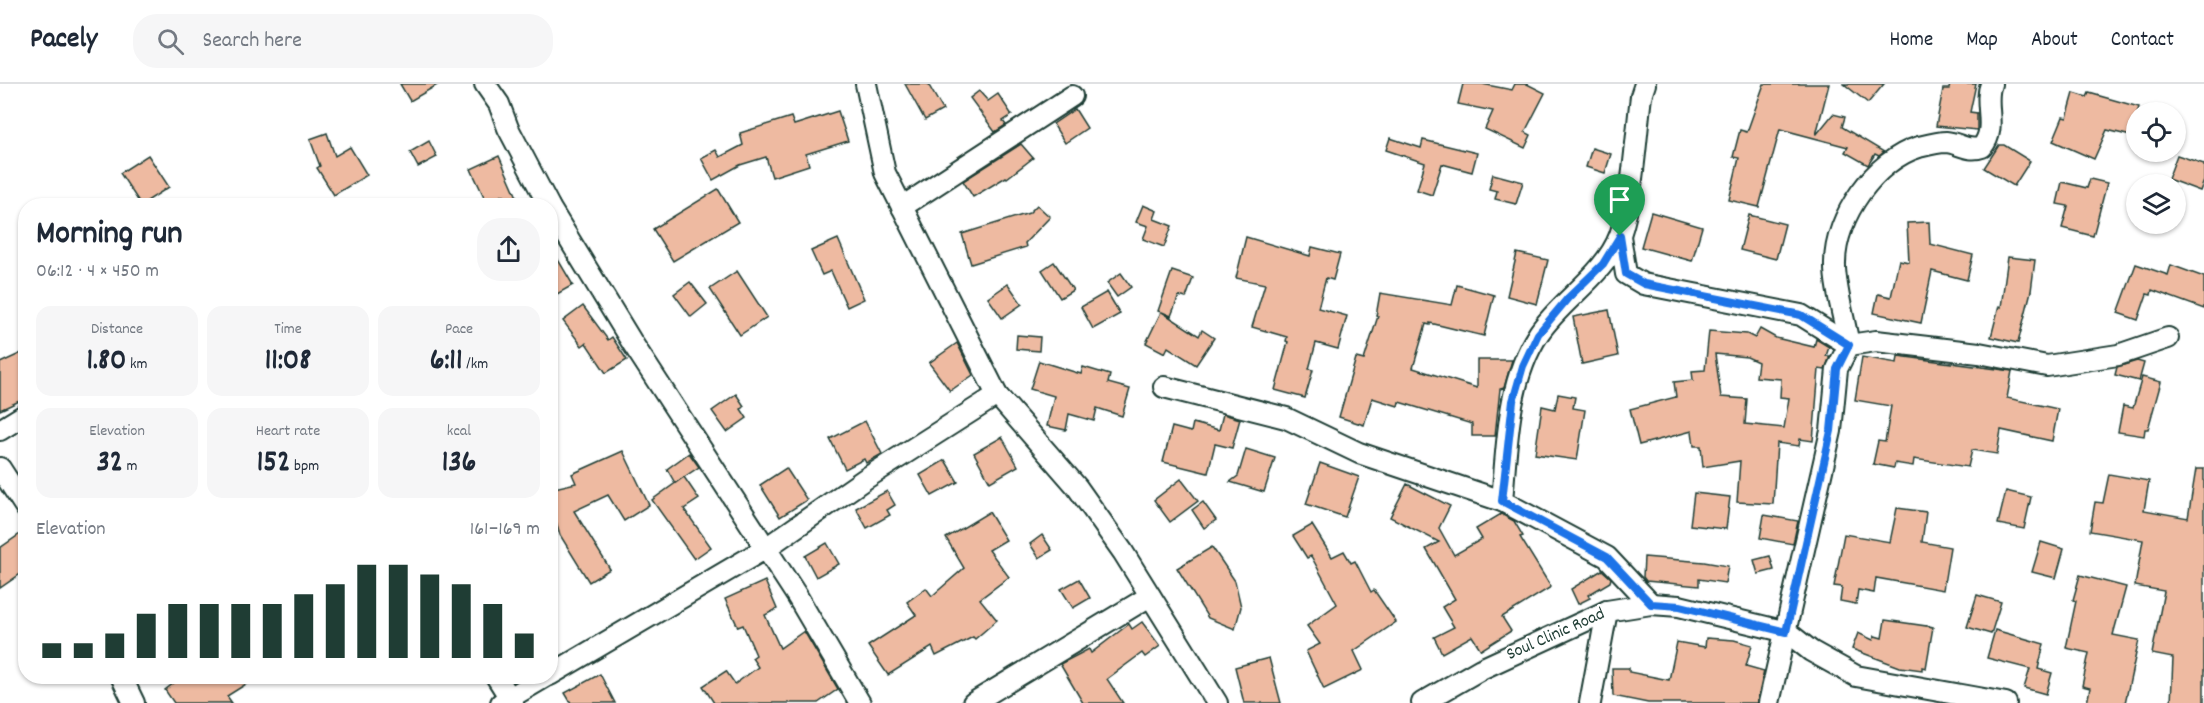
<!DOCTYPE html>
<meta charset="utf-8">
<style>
:root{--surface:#fff;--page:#f6f6f7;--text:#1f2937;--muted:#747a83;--line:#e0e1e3;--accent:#1f3d34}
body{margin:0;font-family:Dekko,sans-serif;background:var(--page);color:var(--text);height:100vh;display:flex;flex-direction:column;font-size:22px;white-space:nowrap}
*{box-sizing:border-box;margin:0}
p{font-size:20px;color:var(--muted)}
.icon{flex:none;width:33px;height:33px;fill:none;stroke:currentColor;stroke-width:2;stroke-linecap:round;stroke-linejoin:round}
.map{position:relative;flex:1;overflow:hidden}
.details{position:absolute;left:18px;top:114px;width:540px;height:486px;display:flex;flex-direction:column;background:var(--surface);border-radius:24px;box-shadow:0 2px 4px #0004}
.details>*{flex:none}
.controls{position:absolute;left:2126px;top:18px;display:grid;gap:12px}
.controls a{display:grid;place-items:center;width:60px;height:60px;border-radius:50%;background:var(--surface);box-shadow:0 2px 4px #0004;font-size:30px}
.pin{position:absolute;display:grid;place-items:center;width:51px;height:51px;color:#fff;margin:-62px -26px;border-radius:50% 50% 50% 0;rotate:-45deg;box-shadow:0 0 6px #0007}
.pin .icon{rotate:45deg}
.round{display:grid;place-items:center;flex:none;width:63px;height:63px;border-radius:24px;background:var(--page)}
.headline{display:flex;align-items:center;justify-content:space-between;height:102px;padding:0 18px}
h1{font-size:33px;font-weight:700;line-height:45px}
.metrics{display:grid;grid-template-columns:repeat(3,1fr);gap:9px;height:102px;padding:6px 18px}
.metrics div{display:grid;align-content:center;border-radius:15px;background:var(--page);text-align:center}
.metrics b{font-size:30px;font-weight:700}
.metrics small{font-size:16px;font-weight:400}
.metrics p{font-size:16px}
.chart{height:168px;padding:12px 18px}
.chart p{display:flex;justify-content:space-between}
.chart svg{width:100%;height:108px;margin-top:6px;stroke:var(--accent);stroke-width:6}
header{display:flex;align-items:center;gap:36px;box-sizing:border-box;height:84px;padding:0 30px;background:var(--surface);border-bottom:2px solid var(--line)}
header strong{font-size:28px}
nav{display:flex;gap:33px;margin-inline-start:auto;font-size:21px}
.search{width:420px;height:54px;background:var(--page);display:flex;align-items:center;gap:15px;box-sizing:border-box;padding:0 21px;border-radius:24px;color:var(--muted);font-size:22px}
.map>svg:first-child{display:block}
</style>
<header>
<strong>Pacely</strong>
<div class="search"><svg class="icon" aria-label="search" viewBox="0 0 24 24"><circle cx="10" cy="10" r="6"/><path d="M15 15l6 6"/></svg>Search here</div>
<nav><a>Home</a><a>Map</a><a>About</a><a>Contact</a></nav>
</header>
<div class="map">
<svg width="2204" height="619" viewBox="0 0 2204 619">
<rect width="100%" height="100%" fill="#fff"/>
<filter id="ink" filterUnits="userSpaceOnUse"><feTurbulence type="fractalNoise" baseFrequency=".0167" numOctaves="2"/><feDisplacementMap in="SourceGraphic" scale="12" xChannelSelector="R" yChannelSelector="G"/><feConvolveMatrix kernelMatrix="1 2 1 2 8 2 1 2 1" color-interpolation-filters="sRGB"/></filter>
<g filter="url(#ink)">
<g fill="#eebaa1" stroke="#1f3d34" stroke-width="1.5" fill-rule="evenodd">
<path d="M400,0H439L410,17Z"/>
<path d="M905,0H928L943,26L925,36Z"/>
<path d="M1463,0H1482L1512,6L1515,0H1527L1545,9L1525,48L1531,51L1525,64L1485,45L1493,27L1458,20Z"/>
<path d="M1764,0H1829L1816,51L1833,30L1845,33L1842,43L1884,68L1879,72L1875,70L1868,81L1845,68L1848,63L1780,45L1759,123L1729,116L1739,74L1733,73L1740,46L1747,48Z"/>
<path d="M1844,0H1884L1868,19Z"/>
<path d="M1950,0H1976L1970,28L1977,29V46L1936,42L1943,5H1949Z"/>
<path d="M979,7L988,17L998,10L1012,31L1003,37L1006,41L995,48L970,14Z"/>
<path d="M2074,9L2087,13L2089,9L2139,23L2131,52L2107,46L2094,75L2053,57L2063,33L2067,34Z"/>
<path d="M1075,25L1087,44L1065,59L1053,40Z"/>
<path d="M838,27L848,57L806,70L809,81L772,93L766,73L740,81L713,96L701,74L716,66L720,73L743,61L740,49L791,33L794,41Z"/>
<path d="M327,49L335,72L350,63L367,91L334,111L317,84L320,82L310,55Z"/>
<path d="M1390,54L1421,64L1423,56L1477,69L1472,88L1442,80L1432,111L1417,106L1425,79L1386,66Z"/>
<path d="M429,57L437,73L418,83L410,68Z"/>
<path d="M1021,60L1033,74L1007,94L1006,93L973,113L963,97Z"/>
<path d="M1999,61H2004L2030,77L2014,102L1984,84Z"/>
<path d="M1592,64L1611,70L1605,89L1586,83Z"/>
<path d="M148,71L169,103L141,121L120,89Z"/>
<path d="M2177,71L2204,80V97L2200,107L2168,95Z"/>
<path d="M499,72L521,122H516L503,111L487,119L471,85Z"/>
<path d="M1493,90L1523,98L1516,120L1495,115L1497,107L1489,105Z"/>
<path d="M2090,95L2107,99L2093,152L2062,144L2068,122L2057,120L2062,98L2087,104Z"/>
<path d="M718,105L738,138L673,177L653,145Z"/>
<path d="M1037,121L1050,133L1025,159L1026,163L971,180L962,150L1029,129Z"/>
<path d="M1143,121L1157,127L1154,135L1172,142L1164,163L1143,155L1148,142L1136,138Z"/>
<path d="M1651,128L1702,143L1692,177L1641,163Z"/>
<path d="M1749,131L1785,140L1776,175L1740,166Z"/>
<path d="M1929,138L1930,160L1973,171L1967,196L1932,187L1921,239L1874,229L1878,210L1891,213L1899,176L1909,178L1907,139Z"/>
<path d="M1246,153L1310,172L1312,163L1340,170L1333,196L1326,194L1318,224L1347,232L1338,265L1316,259L1309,285L1313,286L1305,314L1275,306L1288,258L1286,257L1287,253L1252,243L1265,200L1236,194Z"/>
<path d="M838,155L864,215L847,223L831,187L822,191L811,167Z"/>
<path d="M550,162L573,201L550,214Z"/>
<path d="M1517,169L1548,176L1537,220L1507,212Z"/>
<path d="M2008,173L2035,176L2031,207L2018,259L1991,253L1999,222L2001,223Z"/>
<path d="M1054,178L1073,206L1060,214L1042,186Z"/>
<path d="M2136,180L2168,191L2171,181L2204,193V225L2152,206L2151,211L2147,210L2138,236L2118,229Z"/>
<path d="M737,187L767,233L740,251L710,205Z"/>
<path d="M1172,187L1193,194L1186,214L1179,212L1171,232L1162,228L1199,252L1202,246L1214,254L1196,281L1168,263L1165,269L1146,259L1161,228L1158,227Z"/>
<path d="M1121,189L1131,203L1117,213L1107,199Z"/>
<path d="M690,198L707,220L691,233L674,210Z"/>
<path d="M1008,200L1022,220L1002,234L988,214Z"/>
<path d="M1457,201L1494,211L1484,252L1430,239V241L1426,240L1413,284L1477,304V276H1512L1504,304L1500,305L1495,352H1472V340L1399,318L1398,322L1372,314L1364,341L1339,333L1356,274L1364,276L1378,232H1376L1380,209L1452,221Z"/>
<path d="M1107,208L1120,230L1093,245L1081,223Z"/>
<path d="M583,222L608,256L612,253L627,276L606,289L586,259L582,262L563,237Z"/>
<path d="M1609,226L1618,272L1582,280L1573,233Z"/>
<path d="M1760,245L1776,254L1814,263L1816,255L1829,263L1826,272H1830L1825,286L1819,285L1813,357L1800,355L1799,362L1777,359L1773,420L1737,418L1740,377L1703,383L1701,362H1694L1692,347L1639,361L1630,325L1676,313L1674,298L1693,296L1692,287L1705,286L1709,247L1747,250L1755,254ZM1715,270L1747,273L1758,278L1756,293L1781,295L1780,313L1789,314L1784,344L1745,340L1747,315L1721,313Z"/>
<path d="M1017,251L1040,253L1039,267L1016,265Z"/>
<path d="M957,259L973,291L950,307L929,279Z"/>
<path d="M26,267V314L0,326V279Z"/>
<path d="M1898,272L2012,287L2007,314L2058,325L2052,357L2001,346L1997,370L1972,366L1968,383L1914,375L1913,382L1895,379L1894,384L1873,380L1878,357L1885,358L1891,322L1855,316L1862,273L1897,279Z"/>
<path d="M1039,277L1081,290L1083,283L1110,291L1108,299L1130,305L1122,332L1097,324L1094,337L1069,330L1066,346L1047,342L1054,312L1030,305Z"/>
<path d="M2137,277L2144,279L2139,297L2115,291L2117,283Z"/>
<path d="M2142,293L2161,298L2148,345H2145L2144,352L2118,348L2123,322L2133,324Z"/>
<path d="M736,310L744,322L741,325L747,334L727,348L712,327Z"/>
<path d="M1558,310L1575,313L1573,324L1585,326L1577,376L1535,370L1542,322L1555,325Z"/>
<path d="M1223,330L1240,335L1232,364L1215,360L1208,389L1163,378L1172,343L1191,348L1193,339L1219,346Z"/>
<path d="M865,337L882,370L866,379L864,375L845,385L830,355Z"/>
<path d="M1002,353L1018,382L990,398L974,369Z"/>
<path d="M1246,365L1275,374L1264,408L1230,398L1238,392Z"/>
<path d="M623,367L649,421L624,437L608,411L574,427L610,485L589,498L560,451L550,416V405L576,399L572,390Z"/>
<path d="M689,369L699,383L675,399L667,385Z"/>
<path d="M945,376L958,398L932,412L920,391Z"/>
<path d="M1320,379L1359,393L1345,433L1306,420Z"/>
<path d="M786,384L807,416L780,433L760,401Z"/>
<path d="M2196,385H2204V619H2171L2173,574L2152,570L2164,507L2135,502L2143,456L2090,447L2095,418L2103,419L2109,390L2149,397L2144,426L2188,434Z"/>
<path d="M684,393L699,415L684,425L711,463L694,475L652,416Z"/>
<path d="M1181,395L1198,417L1170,438L1154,416Z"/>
<path d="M1407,400L1450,422L1439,444L1454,471L1482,455L1476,445L1501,430L1514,437L1523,452L1520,453L1551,503L1502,533L1511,547L1481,566L1472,552L1442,569L1434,553L1454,543L1442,523L1455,515L1426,465L1439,458L1390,433Z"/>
<path d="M887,407L895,421L887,426L890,431L867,444L856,424Z"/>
<path d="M2006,407L2031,413L2024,445L1998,440Z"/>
<path d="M1694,409L1730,413L1726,445L1690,441Z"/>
<path d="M1203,418L1216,436L1204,444L1192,426Z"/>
<path d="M1897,424L1926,428L1922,458L1950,463L1943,506L1876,494L1874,509L1858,506L1856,520L1840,517L1842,503L1834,502L1844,450L1890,458Z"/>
<path d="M989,428L1006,456L989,466L1009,493L980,515L997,536L975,555L973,553L936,572L932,563L888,591L868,562L916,531L907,518L926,504L932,512L964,484L946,454Z"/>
<path d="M1764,431L1798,437L1793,460L1760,454Z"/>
<path d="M1312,441L1332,473L1344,467L1351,479L1355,477L1371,508L1374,506L1396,538L1354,567L1363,586L1324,605L1306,567L1320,560L1307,542L1337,520L1311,472L1307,474L1293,452Z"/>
<path d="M26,446V486L0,504V464Z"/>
<path d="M1042,451L1052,466L1039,474L1030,460Z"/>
<path d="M2041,458L2064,465L2056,494L2032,488Z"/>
<path d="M827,459L839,480L816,493L805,472Z"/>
<path d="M1212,463L1235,497L1241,523L1235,545L1208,534L1177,484Z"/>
<path d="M1770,472L1774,486L1758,490L1754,476Z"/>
<path d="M1644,473L1704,478L1728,482L1725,499L1699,495V502L1646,497L1643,493Z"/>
<path d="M1602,486L1611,494L1610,498L1588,511L1590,514L1578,520L1571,505Z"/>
<path d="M2080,491L2126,503L2113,551L2139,556L2125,619H2087L2090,604L2082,602L2089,569L2066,564L2076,517L2073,516Z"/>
<path d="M1079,495L1090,514L1073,524L1061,505Z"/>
<path d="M765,497L777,525L765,531L780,564L804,547L838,605L818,619H714L703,602L726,587L735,600L758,583L752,574L756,571L743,541L738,543L725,515Z"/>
<path d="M1977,511L2001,518L1991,550L1967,543Z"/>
<path d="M1885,536L1933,543L1926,584L1922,583V586L1900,583L1852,565L1858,549L1873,556L1875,552L1882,554Z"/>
<path d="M1142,538L1160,562L1145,573L1142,569L1107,595L1123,619H1083L1060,580L1089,565L1091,569L1129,540L1132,545Z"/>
<path d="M1995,546L2044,560L2038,585L2052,589L2046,610L2024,604L2030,585L1987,574Z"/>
<path d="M1706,554L1734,556L1752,561L1746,582L1764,587L1757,619H1648L1613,612L1612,584H1629V588L1669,596L1677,558L1705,563Z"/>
<path d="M1269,574L1281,619H1244L1235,583Z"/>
<path d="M600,590L615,619H571L565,609Z"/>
<path d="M183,592H259L227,612L232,619H174L165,606Z"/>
</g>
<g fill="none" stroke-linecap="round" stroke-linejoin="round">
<g stroke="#1f3d34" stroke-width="24">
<g id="minor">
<path d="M485,0L499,20L508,44L549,122"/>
<path d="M866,0L885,89L997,311L1077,403L1123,468L1217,619"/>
<path d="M1645,0L1641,12C1636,52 1633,114 1620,151C1605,191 1562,215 1539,249C1507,297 1507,363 1502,417L1607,473L1651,520"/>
<path d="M902,123L1072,12"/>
<path d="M550,124L633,260L797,512L860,619"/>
<path d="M1620,152L1626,190L1643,200L1801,231L1849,261"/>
<path d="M1849,261C1845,238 1834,200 1835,179C1835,133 1875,76 1919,63C1927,61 1938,58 1946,58C1959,59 1968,68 1982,63C1998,44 1983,20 1991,0"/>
<path d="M1164,303L1286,334L1359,369L1502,417"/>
<path d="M0,346L26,330"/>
<path d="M0,384L26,424"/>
<path d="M550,591L766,464L865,395L997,311"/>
<path d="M121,592L134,619"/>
<path d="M496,592L513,619"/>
<path d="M501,619L547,592"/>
<path d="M973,619L1150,512"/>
<path d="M1422,619L1481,585L1607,527L1651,520L1679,522L1787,548L1811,567L1856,592L2006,619"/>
<path d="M1590,619L1607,527"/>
<path d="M1769,619L1831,347L1837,285L1849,261L1876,257L1979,269L2047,282L2118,271L2168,254"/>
</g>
</g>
<use href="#minor" stroke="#fff" stroke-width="20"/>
</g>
</g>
<g fill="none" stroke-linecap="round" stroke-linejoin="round" filter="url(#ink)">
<g stroke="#fff" stroke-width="12">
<path id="route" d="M1620,152L1626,190L1644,200L1801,231L1849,261L1837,285L1831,347L1786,548L1680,522L1651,520L1607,473L1502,417L1513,317L1523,282L1538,250L1568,214L1603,180Z"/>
</g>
<use href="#route" stroke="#1a73e8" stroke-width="8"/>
</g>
<g text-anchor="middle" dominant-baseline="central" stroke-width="4.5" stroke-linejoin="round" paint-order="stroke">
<g font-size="18" fill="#1f3d34" stroke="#fff">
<text transform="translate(1556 551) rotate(-24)">Soul Clinic Road</text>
</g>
</g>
</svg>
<div class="controls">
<a><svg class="icon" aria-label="locate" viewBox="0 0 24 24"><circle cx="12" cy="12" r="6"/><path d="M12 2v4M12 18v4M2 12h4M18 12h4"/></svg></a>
<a><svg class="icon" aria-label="layers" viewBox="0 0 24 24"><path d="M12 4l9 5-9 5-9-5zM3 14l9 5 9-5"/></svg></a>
</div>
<div class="pin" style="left:1620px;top:152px;background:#1e9e55"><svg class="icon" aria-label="arrive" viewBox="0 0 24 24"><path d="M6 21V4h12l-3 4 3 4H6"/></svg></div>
<section class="details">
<div class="headline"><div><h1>Morning run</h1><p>06:12 · 4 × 450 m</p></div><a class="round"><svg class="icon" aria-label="share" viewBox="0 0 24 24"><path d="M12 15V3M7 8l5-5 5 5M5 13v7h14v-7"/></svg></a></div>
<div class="metrics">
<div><p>Distance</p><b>1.80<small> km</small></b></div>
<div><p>Time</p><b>11:08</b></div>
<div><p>Pace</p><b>6:11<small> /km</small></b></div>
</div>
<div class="metrics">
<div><p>Elevation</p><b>32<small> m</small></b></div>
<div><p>Heart rate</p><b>152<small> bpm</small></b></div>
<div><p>kcal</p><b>136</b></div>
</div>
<div class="chart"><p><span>Elevation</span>161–169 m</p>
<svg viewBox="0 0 160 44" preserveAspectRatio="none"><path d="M5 44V38M15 44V38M25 44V34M35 44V26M45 44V22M55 44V22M65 44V22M75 44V22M85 44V18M95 44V14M105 44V6M115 44V6M125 44V10M135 44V14M145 44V22M155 44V34"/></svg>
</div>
</section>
</div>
